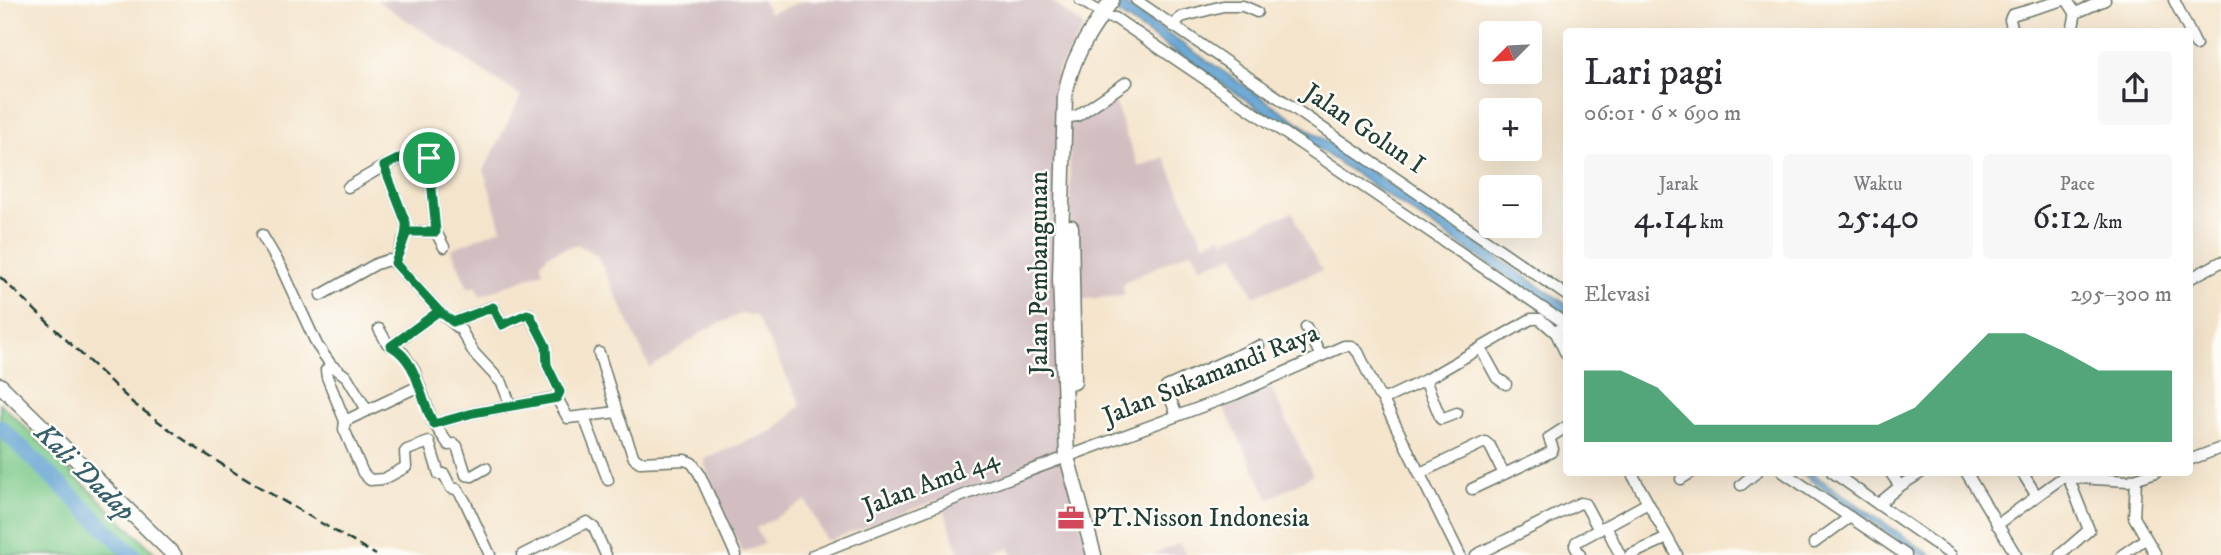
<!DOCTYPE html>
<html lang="id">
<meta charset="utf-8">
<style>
:root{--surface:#fff;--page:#f7f7f7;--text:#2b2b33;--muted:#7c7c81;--accent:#0b8043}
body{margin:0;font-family:"IM FELL DW Pica",serif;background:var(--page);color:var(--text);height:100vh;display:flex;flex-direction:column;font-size:26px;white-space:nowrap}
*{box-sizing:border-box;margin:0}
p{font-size:23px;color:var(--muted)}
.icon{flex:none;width:38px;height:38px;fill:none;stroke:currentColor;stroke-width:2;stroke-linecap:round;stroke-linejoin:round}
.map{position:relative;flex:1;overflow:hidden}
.details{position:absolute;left:1563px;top:28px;width:630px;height:448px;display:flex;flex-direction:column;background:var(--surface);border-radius:7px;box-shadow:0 7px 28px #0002}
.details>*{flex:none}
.needle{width:46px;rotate:246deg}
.fabs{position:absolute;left:1479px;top:21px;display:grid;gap:14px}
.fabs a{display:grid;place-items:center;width:63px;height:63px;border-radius:7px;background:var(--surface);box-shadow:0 7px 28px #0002;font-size:35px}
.pin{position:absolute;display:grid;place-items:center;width:60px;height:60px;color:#fff;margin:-30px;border:4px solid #fff;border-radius:50%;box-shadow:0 2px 7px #0007}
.round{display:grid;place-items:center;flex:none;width:74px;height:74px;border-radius:7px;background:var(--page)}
.overview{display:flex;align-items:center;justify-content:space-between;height:119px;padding:0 21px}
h1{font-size:38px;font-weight:600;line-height:52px}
.figures{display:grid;grid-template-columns:repeat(3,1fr);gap:10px;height:119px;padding:7px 21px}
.figures div{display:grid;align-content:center;border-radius:7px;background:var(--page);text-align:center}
.figures b{font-size:35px;font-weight:600}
.figures small{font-size:19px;font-weight:400}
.figures p{font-size:19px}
.chart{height:196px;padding:14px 21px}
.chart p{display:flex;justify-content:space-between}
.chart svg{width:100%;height:126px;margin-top:7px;fill:var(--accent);opacity:.7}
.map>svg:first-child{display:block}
</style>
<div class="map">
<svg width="2221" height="555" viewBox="0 0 2221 555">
<rect width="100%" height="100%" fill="#fdfcf7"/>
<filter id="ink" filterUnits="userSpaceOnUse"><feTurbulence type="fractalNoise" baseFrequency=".0143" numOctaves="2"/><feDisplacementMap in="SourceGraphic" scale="14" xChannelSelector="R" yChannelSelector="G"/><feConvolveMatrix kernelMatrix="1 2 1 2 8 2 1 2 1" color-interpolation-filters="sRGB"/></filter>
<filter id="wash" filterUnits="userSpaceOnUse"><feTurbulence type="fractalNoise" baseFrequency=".00686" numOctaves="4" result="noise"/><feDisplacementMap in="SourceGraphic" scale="28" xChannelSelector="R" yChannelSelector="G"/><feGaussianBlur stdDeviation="1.57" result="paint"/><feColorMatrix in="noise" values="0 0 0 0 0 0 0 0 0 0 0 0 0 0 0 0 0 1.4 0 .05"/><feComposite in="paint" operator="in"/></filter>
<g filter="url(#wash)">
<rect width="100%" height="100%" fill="#f4e4cb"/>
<g fill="#d2bec1">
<path d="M376,0H763L769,13L806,0H1050L1084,27L1058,71V114L1063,455L1089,555H1013L1009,548L991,555H960L940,499L827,541L806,501L756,528L764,544L742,552L707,471L704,459L775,430L801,405L756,316L741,314L707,329L650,368L597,255L577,244L549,254L541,263L543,272L480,296L476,286L468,288L451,249L501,229L484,170L521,96Z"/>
<path d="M1114,98L1125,133L1139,167L1164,157L1204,244L1222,235L1224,240L1293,212L1305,241L1322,270L1253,296L1235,255L1201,267L1192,250L1123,283L1124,296L1072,300L1069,117Z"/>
<path d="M1271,388L1313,475L1269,499L1224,408Z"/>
<path d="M1180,543L1186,555H1152Z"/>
</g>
<path fill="#7ac888" stroke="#4c825e" stroke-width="2" d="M0,403L157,555H0Z"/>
<g fill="#5ea0d1" stroke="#3e6e82" stroke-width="2">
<path d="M1098,0H1118L1566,304V316Z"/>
<path d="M1801,473H1811L1931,555H1921Z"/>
</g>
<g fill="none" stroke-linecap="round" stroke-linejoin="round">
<path stroke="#5ea0d1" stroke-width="16" d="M0,427L133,555"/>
</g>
</g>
<g filter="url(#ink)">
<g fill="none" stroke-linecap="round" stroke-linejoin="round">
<g stroke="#6a7769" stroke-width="13">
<g id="minor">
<path d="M1080,0L1110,18H1115L1566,324"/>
<path d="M1136,0L1566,295"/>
<path d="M2067,0L2074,11L2078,12L2105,0"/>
<path d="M2174,0L2196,45"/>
<path d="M1173,26L1181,17L1223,6H1243L1257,12"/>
<path d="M2013,31L2010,20L2012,15L2064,0"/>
<path d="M2072,32L2076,12"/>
<path d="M1070,117L1077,116L1127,82"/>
<path d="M384,166L406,223V232L395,263"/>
<path d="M348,187L384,166L422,149L429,158L436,232H406"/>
<path d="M436,232L444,247"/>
<path d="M262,235L281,267L317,345L331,365L347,377L367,410"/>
<path d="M2189,279L2221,262"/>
<path d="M321,295L376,264L388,260L395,263L439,311L461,330L474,353L502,383L511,406"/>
<path d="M453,322L492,307L494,308L502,325L529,314L546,346L547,365L560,392L557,398"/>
<path d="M1306,327L1321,356"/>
<path d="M379,329L387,343L403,353L414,370L432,421L449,445L454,444L457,446L466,475L472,476L486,468"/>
<path d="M1556,333L1566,354"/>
<path d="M391,346L439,311"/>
<path d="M1481,349L1497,378L1506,384"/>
<path d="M599,353L617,412"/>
<path d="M331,365L326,370L327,377L345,421L344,429L363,473L370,480L384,479L406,467L405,452L407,450L429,442L439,474H444L451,488L457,489L465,501L490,555"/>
<path d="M1425,380L1441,419L1457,413"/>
<path d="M1382,398L1460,555"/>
<path d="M1177,416L1166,387L1259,346"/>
<path d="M584,417L608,480"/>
<path d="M345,421L419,386"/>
<path d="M434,424L473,413L554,398L558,400L568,418L617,412L634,458L640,462L685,460L692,463L699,473L736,555"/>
<path d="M2189,460L2221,448"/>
<path d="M1631,472L1677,555"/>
<path d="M1783,472L1906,555"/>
<path d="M1832,472L1951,555"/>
<path d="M1890,472L1900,486"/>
<path d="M1966,472L2016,555"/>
<path d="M2022,472L2036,495"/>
<path d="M1420,473L1485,442L1490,446L1504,474"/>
<path d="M1681,479L1692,472"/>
<path d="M2136,480L2134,517L2156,555"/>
<path d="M1741,485L1757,472"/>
<path d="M1472,489L1551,452L1553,449L1549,438L1566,427"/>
<path d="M1878,504L1900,486L1922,472"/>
<path d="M1997,525L2063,477L2128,481L2156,472"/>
<path d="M1606,526L1620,555"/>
<path d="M1814,543L1850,517"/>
<path d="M522,555L587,522L594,528L606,555"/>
<path d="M813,555L967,494L1236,394L1344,346H1351L1358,352L1378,394L1382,398H1387L1425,380L1531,319H1540L1556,333L1566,323"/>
<path d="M1476,555L1580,503L1585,504L1599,530"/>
<path d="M1580,555L1575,546L1576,542L1648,503"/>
<path d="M1630,555L1667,538"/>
<path d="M2060,555L2089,530L2067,474"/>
<path d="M2122,555L2145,539"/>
</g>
</g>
<g stroke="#6a7769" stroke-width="17">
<g id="major">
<path d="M1071,227L1074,382"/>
<path d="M0,385L174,555"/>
<path d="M1094,555L1067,457L1060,279L1065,96C1071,57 1090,32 1112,0"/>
</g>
</g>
<use href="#minor" stroke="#fff" stroke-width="10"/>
<use href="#major" stroke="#fff" stroke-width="14"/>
<path stroke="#1f3d34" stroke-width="2.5" stroke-dasharray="10 5" stroke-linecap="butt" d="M0,277L134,404L190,444L237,474L376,555"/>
</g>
</g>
<g fill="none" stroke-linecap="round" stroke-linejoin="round" filter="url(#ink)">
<g stroke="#fff" stroke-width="14">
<path id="route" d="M429,158L436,232H407L395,263L439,311L391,346C420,363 418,397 434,424L473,413L557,398L560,392L547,365L546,346L530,315L527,314L502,325L493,307L453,322L439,311L395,263C400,250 407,237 406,223L384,166L418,149H422L429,158"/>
</g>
<use href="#route" stroke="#0b8043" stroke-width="9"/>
</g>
<defs>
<g id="office-bare" transform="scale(2.1)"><path d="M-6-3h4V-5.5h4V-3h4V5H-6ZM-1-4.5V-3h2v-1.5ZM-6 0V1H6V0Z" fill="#d1495b" stroke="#fdfcf7" stroke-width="2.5" paint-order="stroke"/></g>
</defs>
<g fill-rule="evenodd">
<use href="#office-bare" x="1071" y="518"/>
</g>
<g text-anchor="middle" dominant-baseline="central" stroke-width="5" stroke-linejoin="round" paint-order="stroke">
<g font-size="26" fill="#1f3d34" stroke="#fdfcf7">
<text transform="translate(1364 129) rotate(34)">Jalan Golun I</text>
<text transform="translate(1039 273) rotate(-90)">Jalan Pembangunan</text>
<text transform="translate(1211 375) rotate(-22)">Jalan Sukamandi Raya</text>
<text transform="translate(931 483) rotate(-21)">Jalan Amd 44</text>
</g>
<g font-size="26" fill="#1f3d34" stroke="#fdfcf7" text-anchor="start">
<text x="1092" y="518">PT.Nisson Indonesia</text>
</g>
<g font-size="28" font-style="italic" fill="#35606b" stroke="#fdfcf7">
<text transform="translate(85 472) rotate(44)">Kali Dadap</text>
</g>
</g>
</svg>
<div class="fabs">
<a><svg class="needle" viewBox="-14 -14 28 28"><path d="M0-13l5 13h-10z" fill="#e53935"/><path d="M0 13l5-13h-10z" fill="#7c7c81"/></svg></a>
<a>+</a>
<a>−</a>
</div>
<div class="pin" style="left:429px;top:158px;background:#1e9e55"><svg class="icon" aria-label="arrive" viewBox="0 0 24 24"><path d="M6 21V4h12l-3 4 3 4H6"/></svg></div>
<section class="details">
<div class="overview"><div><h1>Lari pagi</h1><p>06:01 · 6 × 690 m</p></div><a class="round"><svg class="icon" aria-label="share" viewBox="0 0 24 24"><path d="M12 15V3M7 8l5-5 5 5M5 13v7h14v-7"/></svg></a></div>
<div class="figures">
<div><p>Jarak</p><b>4.14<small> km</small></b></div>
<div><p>Waktu</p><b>25:40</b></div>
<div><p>Pace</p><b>6:12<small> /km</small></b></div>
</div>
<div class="chart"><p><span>Elevasi</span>295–300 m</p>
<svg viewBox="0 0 160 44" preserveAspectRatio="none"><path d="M0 44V19L10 19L20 25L30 38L40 38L50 38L60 38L70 38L80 38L90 32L100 19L110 6L120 6L130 12L140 19L150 19L160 19V44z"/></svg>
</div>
</section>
</div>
